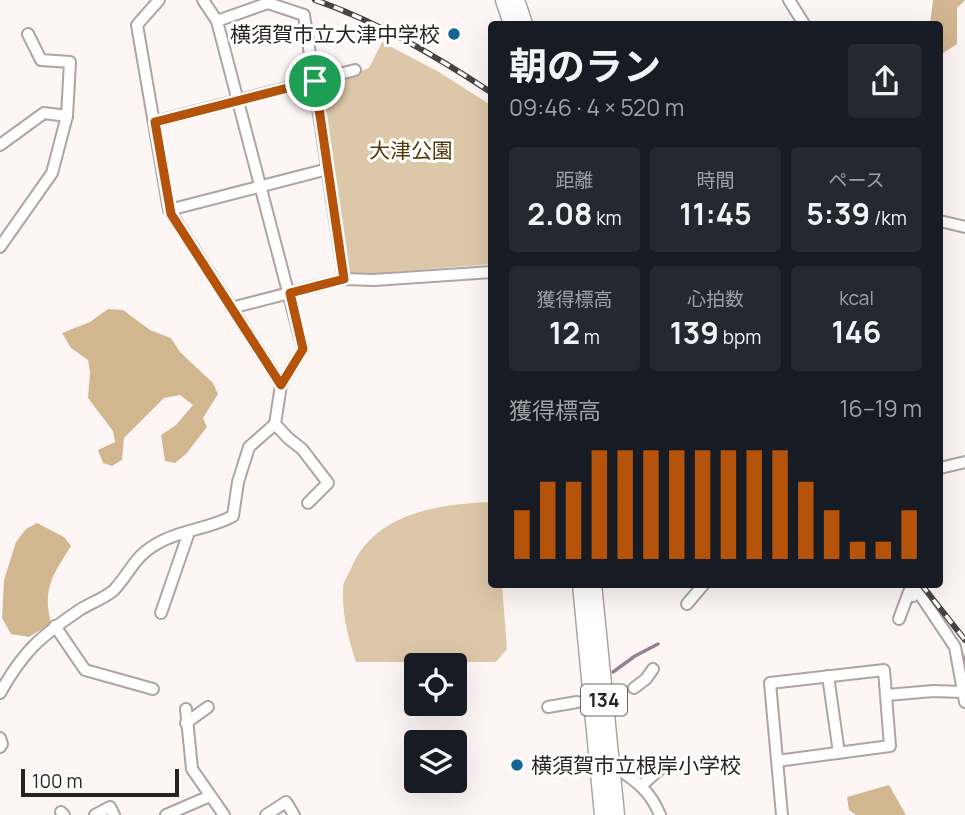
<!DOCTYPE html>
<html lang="ja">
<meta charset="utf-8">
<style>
:root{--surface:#171b24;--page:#242831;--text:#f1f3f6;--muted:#9ea1a6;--accent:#b45309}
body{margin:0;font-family:Manrope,"Noto Sans JP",sans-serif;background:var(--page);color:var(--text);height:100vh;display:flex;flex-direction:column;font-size:26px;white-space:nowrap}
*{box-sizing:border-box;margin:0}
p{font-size:23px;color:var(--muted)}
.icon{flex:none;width:38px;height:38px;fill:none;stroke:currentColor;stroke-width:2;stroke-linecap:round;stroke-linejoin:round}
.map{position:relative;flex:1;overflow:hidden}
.panel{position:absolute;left:488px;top:21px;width:455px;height:567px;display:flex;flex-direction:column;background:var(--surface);border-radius:7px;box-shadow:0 7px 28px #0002}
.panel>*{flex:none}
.fabs{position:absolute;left:404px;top:653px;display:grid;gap:14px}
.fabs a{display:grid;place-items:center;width:63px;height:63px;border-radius:7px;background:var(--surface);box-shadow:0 7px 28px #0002;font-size:35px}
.scale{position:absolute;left:21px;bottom:18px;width:158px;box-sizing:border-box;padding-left:7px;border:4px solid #272323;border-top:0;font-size:19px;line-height:24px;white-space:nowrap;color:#272323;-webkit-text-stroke:5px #fff;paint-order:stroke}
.pin{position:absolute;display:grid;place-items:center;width:60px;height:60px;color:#fff;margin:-30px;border:4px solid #fff;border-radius:50%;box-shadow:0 2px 7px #0007}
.round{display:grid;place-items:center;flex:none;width:74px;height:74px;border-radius:7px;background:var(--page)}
.headline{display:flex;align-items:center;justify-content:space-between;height:119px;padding:0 21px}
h1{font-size:38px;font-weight:700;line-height:52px}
.metrics{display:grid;grid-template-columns:repeat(3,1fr);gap:10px;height:119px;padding:7px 21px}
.metrics div{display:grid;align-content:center;border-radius:7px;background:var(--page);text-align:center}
.metrics b{font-size:30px;font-weight:700}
.metrics small{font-size:19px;font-weight:400}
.metrics p{font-size:19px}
.chart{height:196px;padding:14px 21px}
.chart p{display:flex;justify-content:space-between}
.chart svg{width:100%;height:126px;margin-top:7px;stroke:var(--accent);stroke-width:6}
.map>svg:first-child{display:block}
</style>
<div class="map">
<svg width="965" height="815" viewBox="0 0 965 815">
<rect width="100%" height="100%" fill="#fef6f5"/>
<g fill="#ddc7a9">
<path d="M382,42L439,72L492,106V264L345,276L320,86L369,68Z"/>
<path d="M492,502V584L502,585L507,649L496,662H356C348,638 342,614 343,589C343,581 350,572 353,564C378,512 440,504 492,502Z"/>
</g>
<g fill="#d2b68f">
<path d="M933,0H965L957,8V44L940,55V24H930Z"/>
<path d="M108,309L123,310L150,330L171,338L180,352L213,383L218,394L203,418L207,427L186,454L175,463L165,461L161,435L176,425L193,405L180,395L164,398L124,438L122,460L112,466L103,463L98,450L115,442L113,431L88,398L90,373L88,360L71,348L62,333L90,322Z"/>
<path d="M37,523L64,537L71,546C53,575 42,588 51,623L29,637L11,634L2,618L4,580L16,542L26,529Z"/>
<path d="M889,785L906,815H856L849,810L847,797Z"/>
</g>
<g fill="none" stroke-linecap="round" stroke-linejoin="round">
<g stroke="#987f96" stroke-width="3.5">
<path d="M961,652L964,660"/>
<path d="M965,665V666"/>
<path d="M613,672L635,656L658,644"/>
</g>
<g stroke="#aea4a4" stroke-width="14">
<g id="minor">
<path d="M159,0L137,25L169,210L281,385"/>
<path d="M789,0L804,24"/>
<path d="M217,21L268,3L304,15L344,279"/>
<path d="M154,122L355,70"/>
<path d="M0,145L44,113L67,116"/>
<path d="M169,210L328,169"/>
<path d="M940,221L965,227"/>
<path d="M0,247L52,173L67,116L70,62L41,60L28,34"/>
<path d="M231,308L344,279L374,280L492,272"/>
<path d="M275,424L288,438L302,449L328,483L308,503"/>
<path d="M940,468L965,462"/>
<path d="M913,584L955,647L965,702"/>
<path d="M687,604L704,584"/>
<path d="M161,613L189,532"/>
<path d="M899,619L909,592L913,596L918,592"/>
<path d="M55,626L85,670L153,689"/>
<path d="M828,676L839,753"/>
<path d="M634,688L646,679L653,669"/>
<path d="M0,693C24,650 41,636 81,609C91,603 105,598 114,590C133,569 134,555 162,541C185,529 209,529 233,516L238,482L249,447L275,424L281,385L303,349L217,21L203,0"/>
<path d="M887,695L933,691L963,692"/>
<path d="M548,707L577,702"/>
<path d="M186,709L192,769L224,815"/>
<path d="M186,723L208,707"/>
<path d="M0,738L2,744L0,747"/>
<path d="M777,761L890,746L884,670L770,683L782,815"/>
<path d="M611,764C634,780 649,788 660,815"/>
<path d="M642,785L660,769"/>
<path d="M61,812L64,815"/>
<path d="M95,815L110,807L114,815"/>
<path d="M166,815L210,796"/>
<path d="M266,815L286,802L294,815"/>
</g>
</g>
<g stroke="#aea4a4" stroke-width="19">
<g id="highway">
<path d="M504,0L512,24"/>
<path d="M516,0L524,24"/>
<path d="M581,584L603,815"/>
<path d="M593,584L616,815"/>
</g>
</g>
<use href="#minor" stroke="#fff" stroke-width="10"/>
<use href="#highway" stroke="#fff" stroke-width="16"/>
<g stroke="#474343" stroke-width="6">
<g id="rail">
<path d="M315,0C378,22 436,56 492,93"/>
<path d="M921,584L965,640"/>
</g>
</g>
<use href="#rail" stroke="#fff" stroke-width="3.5" stroke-dasharray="10" stroke-linecap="butt"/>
</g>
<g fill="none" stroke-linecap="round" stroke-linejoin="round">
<g stroke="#fff" stroke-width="14">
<path id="route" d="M315,81L344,279L290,293L303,349L281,385L171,214L155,122Z"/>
</g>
<use href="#route" stroke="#b45309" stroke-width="9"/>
</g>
<g fill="#146395" stroke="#fff" stroke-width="2.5">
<circle cx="454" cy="34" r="7"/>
<circle cx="517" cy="765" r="7"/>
</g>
<g text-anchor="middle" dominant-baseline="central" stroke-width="6" stroke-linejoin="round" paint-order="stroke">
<rect fill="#fff" stroke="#686565" stroke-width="2" x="581" y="684.5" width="46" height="31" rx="5"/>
<g font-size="19" font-weight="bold" fill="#272323">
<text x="604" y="700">134</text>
</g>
<g font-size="21" fill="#272323" stroke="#fff" text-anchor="end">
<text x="440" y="34">横須賀市立大津中学校</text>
<text x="531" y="765" text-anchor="start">横須賀市立根岸小学校</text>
</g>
<g font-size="21" fill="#553906" stroke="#fff">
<text x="411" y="150">大津公園</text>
</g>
</g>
</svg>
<div class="fabs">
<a><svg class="icon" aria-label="locate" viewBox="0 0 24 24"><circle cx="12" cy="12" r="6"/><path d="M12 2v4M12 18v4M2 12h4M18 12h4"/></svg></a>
<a><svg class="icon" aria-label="layers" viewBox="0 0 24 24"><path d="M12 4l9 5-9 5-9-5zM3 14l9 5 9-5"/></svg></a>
</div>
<div class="scale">100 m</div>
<div class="pin" style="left:315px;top:81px;background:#1e9e55"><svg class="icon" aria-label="arrive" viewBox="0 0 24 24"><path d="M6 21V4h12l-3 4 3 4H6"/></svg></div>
<section class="panel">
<div class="headline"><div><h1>朝のラン</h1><p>09:46 · 4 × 520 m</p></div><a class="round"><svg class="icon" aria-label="share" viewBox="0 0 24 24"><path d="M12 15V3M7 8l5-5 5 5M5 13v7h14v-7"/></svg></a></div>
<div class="metrics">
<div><p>距離</p><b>2.08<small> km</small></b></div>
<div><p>時間</p><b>11:45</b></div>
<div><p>ペース</p><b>5:39<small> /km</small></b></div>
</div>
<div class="metrics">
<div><p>獲得標高</p><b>12<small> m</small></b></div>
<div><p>心拍数</p><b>139<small> bpm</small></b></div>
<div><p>kcal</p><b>146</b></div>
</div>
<div class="chart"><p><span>獲得標高</span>16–19 m</p>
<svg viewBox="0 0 160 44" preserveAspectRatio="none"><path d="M5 44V27M15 44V17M25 44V17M35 44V6M45 44V6M55 44V6M65 44V6M75 44V6M85 44V6M95 44V6M105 44V6M115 44V17M125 44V27M135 44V38M145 44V38M155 44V27"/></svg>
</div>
</section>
</div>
